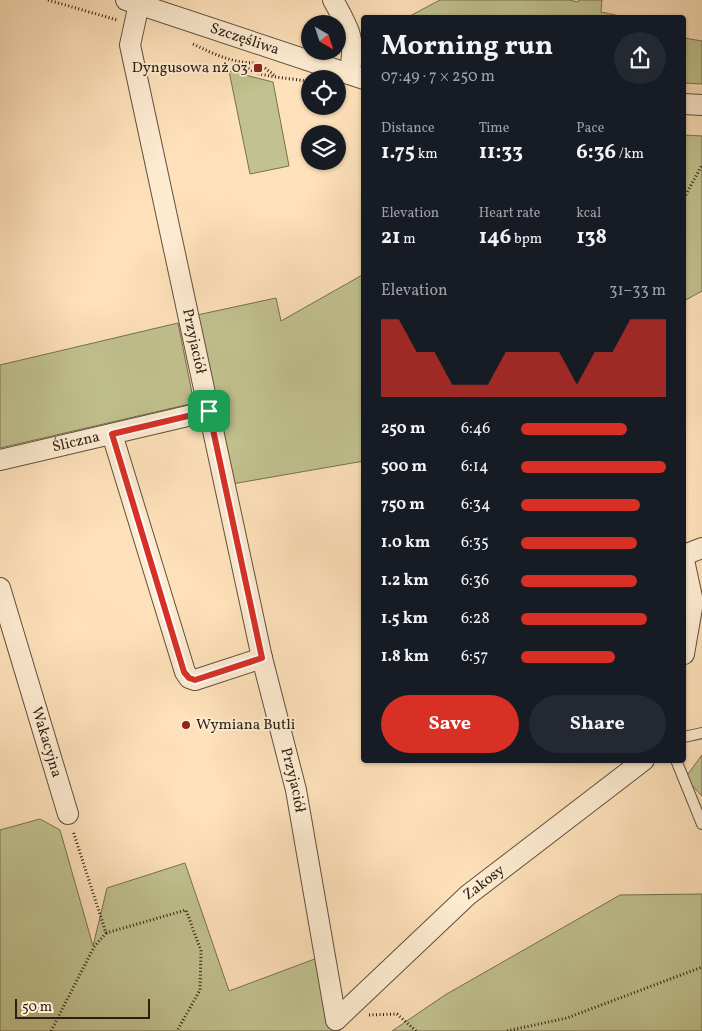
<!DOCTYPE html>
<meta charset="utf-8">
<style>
:root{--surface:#171b24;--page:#242831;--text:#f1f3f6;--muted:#9ea1a6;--accent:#d93025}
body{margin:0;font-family:Vollkorn,serif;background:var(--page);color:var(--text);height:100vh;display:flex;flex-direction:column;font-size:19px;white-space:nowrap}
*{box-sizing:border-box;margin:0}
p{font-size:16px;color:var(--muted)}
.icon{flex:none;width:28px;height:28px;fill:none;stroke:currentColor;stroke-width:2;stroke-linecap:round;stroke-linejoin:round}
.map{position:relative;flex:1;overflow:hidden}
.side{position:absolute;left:361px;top:15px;width:325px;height:748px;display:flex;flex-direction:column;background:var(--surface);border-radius:5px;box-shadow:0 1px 4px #0004}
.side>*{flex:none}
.needle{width:32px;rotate:141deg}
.controls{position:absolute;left:301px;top:15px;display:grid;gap:10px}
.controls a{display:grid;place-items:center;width:45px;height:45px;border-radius:50%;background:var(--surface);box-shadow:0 1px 4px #0004;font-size:25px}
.scale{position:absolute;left:15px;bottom:12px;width:135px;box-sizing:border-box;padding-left:5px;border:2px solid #2b1f14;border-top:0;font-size:14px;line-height:18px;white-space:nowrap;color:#2b1f14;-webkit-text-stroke:4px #feecd2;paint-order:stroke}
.pin{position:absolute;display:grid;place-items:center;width:42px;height:42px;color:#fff;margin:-21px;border-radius:10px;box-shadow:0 2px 8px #0006}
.round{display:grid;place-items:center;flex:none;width:52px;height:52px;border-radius:26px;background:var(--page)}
.overview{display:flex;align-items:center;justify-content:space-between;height:85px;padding:0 20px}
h1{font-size:28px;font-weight:700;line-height:38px}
.metrics{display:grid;grid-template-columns:repeat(3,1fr);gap:8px;height:85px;padding:5px 20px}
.metrics div{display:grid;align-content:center}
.metrics b{font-size:21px;font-weight:700}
.metrics small{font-size:14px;font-weight:400}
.metrics p{font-size:14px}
.chart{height:140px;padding:10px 20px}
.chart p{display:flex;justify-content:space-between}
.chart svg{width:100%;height:90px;margin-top:5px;fill:var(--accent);opacity:.7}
.button{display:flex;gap:10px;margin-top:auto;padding:10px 20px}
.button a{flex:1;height:58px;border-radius:30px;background:var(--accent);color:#fff;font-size:20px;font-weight:700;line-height:58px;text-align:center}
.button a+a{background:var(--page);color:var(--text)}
ul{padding:0 20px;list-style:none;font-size:16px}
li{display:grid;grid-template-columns:80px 60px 1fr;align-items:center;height:38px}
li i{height:12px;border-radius:6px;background:var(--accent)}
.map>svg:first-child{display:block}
</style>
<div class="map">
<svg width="702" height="1031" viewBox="0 0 702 1031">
<rect width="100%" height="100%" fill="#fee1ba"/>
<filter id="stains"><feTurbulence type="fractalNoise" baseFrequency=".004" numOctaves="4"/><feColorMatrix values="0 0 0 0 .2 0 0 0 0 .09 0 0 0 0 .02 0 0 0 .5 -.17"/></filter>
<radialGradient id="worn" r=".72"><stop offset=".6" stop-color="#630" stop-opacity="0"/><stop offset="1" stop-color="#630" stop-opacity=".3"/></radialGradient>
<g fill="#c1c28f" stroke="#767052">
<path d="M440,0H569L578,2L579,0H602L601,12L625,17H408Z"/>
<path d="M684,38L702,41V84L684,83Z"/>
<path d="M229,71L273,82L289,166L250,174Z"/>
<path d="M684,135L702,136V291L684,301Z"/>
<path d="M364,274V461L232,484L197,315L276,298L281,321Z"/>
<path d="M178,323L194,403L0,448V365Z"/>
<path d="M702,755V796L685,778Z"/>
<path d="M40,819L60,830L93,946L107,888L185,863L229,991L320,957L340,1031H0V830Z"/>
<path d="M702,894V1031H392L445,995L620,895Z"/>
</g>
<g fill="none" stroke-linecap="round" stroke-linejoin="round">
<g stroke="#60503e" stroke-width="12">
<g id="service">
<path d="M684,737L702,733"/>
<path d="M676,760L702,824"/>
</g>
</g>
<g stroke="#60503e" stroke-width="22">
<g id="minor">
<path id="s1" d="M126,0L364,79"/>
<path d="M333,0C349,28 357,41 349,74"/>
<path id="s2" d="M139,4L130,45L262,658L296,790L336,1020"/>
<path d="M684,104L702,105"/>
<path d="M112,434L185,672L189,678L195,680L262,658"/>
<path id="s3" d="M0,460L209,411"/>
<path d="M684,555L702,548"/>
<path d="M684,560L693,602L684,654"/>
<path id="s4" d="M0,588L68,814"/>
<path id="s5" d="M336,1020L468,895L644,760"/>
</g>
</g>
<g stroke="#2b1f14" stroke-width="3" stroke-dasharray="1 2.5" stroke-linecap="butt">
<path d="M48,0L117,20"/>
<path d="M193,44C214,54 232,63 255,63"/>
<path d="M243,64C256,78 285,77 305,81"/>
<path d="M265,68L274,75"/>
<path d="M684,198L702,165"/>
<path d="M106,933L186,910L201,951L200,990L177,1031"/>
<path d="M369,1015L397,1014L416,1031"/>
<path d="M51,1031L94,947L106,933L73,831"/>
<path d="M507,1031L567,1018L702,967"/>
</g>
<use href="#service" stroke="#feecd2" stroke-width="10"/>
<use href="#minor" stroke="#feecd2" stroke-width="20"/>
</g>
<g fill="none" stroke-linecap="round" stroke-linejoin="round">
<g stroke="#fff" stroke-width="10">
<path id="route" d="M209,411L262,658L195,680L189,678L184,672L112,434Z"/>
</g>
<use href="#route" stroke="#d93025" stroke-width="6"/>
</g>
<g fill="#8f2418" stroke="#feecd2" stroke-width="2">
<rect x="253" y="63" width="10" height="10" rx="2.5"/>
<circle cx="186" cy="725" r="5"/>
</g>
<g text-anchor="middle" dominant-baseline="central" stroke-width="4" stroke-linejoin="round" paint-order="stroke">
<g font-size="15" fill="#2b1f14" stroke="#feecd2">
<text stroke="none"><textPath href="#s1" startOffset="125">Szczęśliwa</textPath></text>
<text stroke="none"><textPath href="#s2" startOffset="345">Przyjaciół</textPath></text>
<text stroke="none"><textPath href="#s3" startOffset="78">Śliczna</textPath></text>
<text stroke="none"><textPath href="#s4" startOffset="161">Wakacyjna</textPath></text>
<text stroke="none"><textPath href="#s2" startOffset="795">Przyjaciół</textPath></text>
<text stroke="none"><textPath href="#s5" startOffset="202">Zakosy</textPath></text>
</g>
<g font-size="15" fill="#2b1f14" stroke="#feecd2" text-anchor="end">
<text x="248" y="68">Dyngusowa nż 03</text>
<text x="196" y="725" text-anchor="start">Wymiana Butli</text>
</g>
</g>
<rect width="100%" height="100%" filter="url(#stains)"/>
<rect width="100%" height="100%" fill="url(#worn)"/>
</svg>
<div class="controls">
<a><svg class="needle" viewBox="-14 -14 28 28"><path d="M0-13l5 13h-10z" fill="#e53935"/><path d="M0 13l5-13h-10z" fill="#9ea1a6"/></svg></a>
<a><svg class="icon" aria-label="locate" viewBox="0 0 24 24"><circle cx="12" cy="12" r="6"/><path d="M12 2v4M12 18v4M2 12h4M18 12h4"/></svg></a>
<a><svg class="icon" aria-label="layers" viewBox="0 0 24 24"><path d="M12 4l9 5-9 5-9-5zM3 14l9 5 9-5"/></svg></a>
</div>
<div class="scale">50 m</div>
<div class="pin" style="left:209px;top:411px;background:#1e9e55"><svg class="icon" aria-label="arrive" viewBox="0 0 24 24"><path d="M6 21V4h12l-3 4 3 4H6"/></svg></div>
<section class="side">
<div class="overview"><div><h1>Morning run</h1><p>07:49 · 7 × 250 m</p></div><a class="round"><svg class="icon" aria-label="share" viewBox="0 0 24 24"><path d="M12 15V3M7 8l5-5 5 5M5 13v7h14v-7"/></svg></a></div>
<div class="metrics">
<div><p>Distance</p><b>1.75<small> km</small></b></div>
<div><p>Time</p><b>11:33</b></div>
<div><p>Pace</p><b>6:36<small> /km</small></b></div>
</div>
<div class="metrics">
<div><p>Elevation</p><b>21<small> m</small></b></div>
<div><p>Heart rate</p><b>146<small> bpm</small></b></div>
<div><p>kcal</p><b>138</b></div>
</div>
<div class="chart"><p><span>Elevation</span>31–33 m</p>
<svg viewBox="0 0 160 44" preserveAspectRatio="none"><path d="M0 44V6L10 6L20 22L30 22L40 38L50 38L60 38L70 22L80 22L90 22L100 22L110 38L120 22L130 22L140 6L150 6L160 6V44z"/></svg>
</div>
<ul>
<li><b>250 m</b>6:46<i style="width:73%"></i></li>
<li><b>500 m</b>6:14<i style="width:100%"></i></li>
<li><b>750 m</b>6:34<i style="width:82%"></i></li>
<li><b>1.0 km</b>6:35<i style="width:80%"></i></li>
<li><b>1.2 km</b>6:36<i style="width:80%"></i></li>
<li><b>1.5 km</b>6:28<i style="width:87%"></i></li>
<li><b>1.8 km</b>6:57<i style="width:65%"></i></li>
</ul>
<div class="button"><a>Save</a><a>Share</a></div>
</section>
</div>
